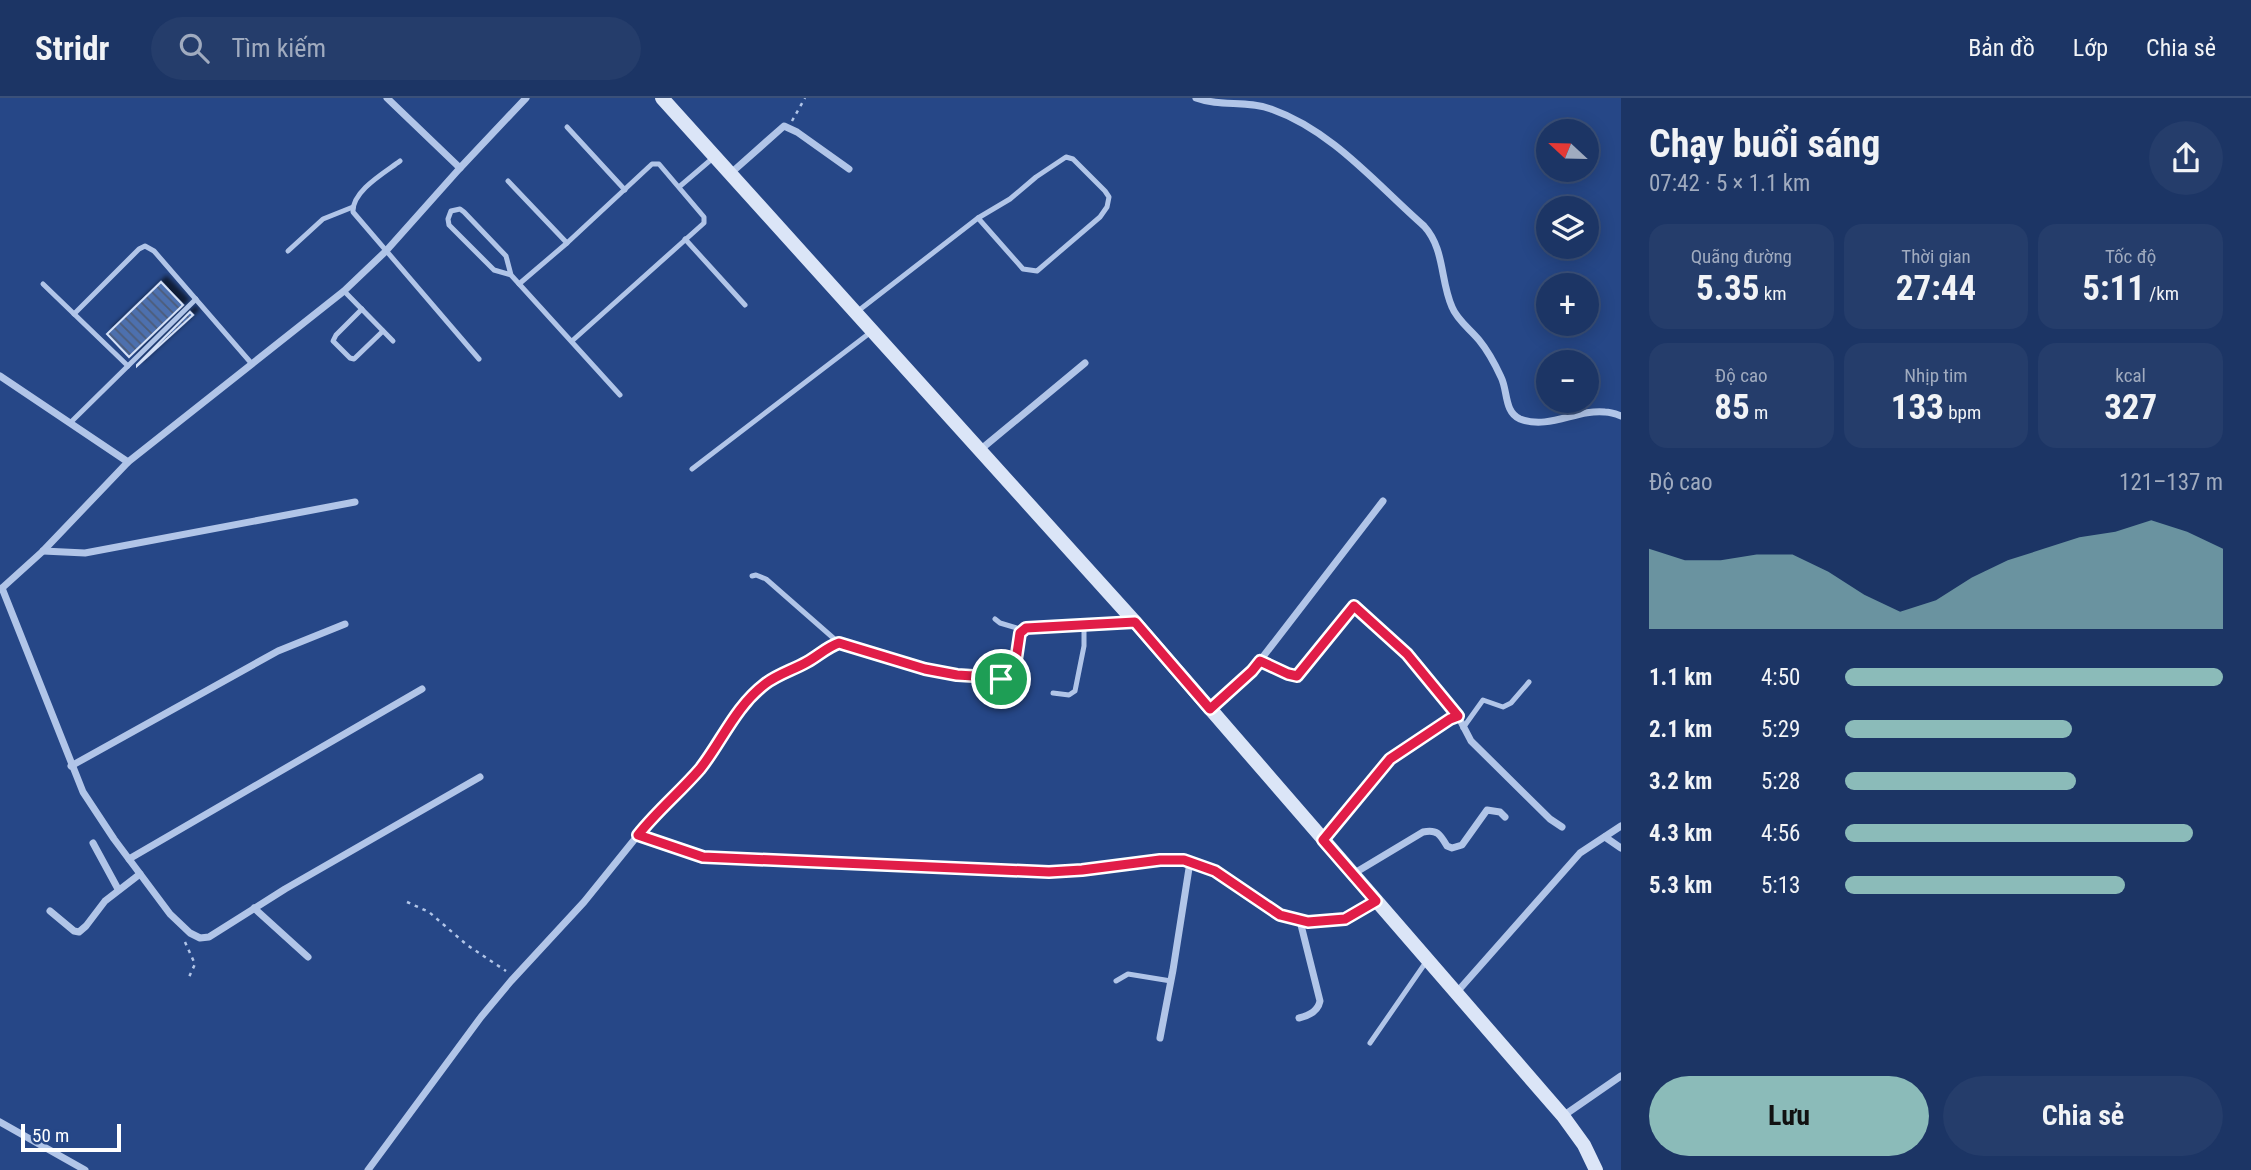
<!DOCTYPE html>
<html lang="vi">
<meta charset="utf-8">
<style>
:root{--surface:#1c3565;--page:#253d6b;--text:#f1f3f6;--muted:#a0abbf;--line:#3a5079;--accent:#8bbbb9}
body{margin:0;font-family:"Roboto Condensed",sans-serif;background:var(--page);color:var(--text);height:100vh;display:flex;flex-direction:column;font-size:26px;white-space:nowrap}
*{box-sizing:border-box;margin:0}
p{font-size:23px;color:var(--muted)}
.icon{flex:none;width:38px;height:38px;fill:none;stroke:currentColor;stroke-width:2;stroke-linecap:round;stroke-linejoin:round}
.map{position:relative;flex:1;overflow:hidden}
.sheet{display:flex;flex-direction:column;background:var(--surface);width:630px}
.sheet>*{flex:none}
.needle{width:46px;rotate:292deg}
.tools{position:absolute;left:1536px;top:21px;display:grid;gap:14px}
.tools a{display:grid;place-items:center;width:63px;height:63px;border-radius:50%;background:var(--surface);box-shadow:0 4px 18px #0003,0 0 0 2px var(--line);font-size:35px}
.scale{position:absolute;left:21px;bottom:18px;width:100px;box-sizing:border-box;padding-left:7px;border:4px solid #fff;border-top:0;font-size:19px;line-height:24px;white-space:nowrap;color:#fff;-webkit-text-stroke:5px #264787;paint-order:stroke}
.pin{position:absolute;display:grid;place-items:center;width:60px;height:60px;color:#fff;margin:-30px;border:4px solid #fff;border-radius:50%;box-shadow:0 2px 7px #0007}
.round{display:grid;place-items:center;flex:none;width:74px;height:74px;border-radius:37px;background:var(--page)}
.head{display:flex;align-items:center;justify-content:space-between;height:119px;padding:0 28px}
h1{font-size:38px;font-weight:700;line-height:52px}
.stats{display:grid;grid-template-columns:repeat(3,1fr);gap:10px;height:119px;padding:7px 28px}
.stats div{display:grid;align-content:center;border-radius:18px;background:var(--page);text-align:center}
.stats b{font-size:35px;font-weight:700}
.stats small{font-size:19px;font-weight:400}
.stats p{font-size:19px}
.chart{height:196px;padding:14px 28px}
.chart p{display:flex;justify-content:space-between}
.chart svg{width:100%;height:126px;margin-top:7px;fill:var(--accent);opacity:.7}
.primary-button{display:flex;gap:14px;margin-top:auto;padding:14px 28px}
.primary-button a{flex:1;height:80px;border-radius:42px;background:var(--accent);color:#111;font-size:28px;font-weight:700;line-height:80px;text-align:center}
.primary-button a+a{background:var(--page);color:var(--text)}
ul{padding:0 28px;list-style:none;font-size:23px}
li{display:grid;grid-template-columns:112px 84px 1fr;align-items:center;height:52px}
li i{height:18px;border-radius:9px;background:var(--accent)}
header{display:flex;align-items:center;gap:42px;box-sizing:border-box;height:98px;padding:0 35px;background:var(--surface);border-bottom:2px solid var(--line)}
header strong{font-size:33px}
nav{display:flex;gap:38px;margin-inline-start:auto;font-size:24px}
.search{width:490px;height:63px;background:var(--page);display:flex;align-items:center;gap:18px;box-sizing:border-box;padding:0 24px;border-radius:38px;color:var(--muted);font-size:26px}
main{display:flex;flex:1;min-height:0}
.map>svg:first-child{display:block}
</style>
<header>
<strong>Stridr</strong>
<div class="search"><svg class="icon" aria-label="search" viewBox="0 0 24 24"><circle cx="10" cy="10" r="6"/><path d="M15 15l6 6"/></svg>Tìm kiếm</div>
<nav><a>Bản đồ</a><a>Lớp</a><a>Chia sẻ</a></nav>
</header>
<main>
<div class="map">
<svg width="1621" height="1072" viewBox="0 0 1621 1072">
<defs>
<pattern id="building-back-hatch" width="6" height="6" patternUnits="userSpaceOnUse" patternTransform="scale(1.75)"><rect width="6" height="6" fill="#4e70ae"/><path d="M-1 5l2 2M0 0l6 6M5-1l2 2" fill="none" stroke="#4d5c78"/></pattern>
<filter id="shadow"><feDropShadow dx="5.5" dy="-5.5" stdDeviation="2" flood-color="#0009"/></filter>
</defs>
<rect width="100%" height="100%" fill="#264787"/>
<g fill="url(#building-back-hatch)" stroke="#d5e1f7" stroke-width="2" filter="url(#shadow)">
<path d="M161,184L183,207L129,259L107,236Z"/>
<path d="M190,214L193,217L137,268V267Z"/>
</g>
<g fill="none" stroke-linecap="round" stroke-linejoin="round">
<g stroke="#b1c5e8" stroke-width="2.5" stroke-dasharray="3.5 5" stroke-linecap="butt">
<path d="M792,23L805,0"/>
<path d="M407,804L429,814L467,847L506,873"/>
<path d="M185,844L195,866L189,879"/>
</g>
<g stroke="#b1c5e8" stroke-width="5">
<path d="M567,29L625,92"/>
<path d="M1066,59L1073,61L1105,93L1109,99L1107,109L1100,119L1037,173L1023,171L978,120L1010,101L1036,79Z"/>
<path d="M400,63C384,75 352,93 353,114L479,261"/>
<path d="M508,83L567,145"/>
<path d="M679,89L713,60"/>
<path d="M685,141L745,207"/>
<path d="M288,153L323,121L353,109"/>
<path d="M511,177L494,172L449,127L448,121L451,113L460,111L464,114L506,158L511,177L620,297"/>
<path d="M43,186L128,268"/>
<path d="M519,186L567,145L652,66H659L704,119V125L572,243"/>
<path d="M344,193L393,243"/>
<path d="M362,211L336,237L333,243L350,260L354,261L383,233"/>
<path d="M858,213L978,120"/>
<path d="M74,216L139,151L145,148L154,153L252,266"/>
<path d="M70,325L196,201"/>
<path d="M692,371L871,234"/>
<path d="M752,478L756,477L766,481L839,545"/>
<path d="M995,521L1000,525L1023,532"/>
<path d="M1053,595L1069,597L1075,593L1084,548V527"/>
<path d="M1463,630L1483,602L1503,609L1511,605L1529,584"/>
<path d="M1116,883L1128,876L1171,883"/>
<path d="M1370,945L1426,864"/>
</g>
<g stroke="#b1c5e8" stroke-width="7">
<path d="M387,0L460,70"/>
<path d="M1196,0C1220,9 1247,2 1271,11C1333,33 1376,86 1424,128C1445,151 1440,182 1452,209C1457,222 1470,231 1479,242C1488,253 1495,266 1501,279C1508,293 1504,314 1520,321C1549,332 1577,311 1605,314C1610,314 1616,316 1621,318"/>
<path d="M731,75L784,28L797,34L849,71"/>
<path d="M0,278L128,364"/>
<path d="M980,352L1085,265"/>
<path d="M43,453L85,455L355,404"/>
<path d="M2,490L83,694L114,741L170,816L190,835L200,840L209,839L285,791L480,679"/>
<path d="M1,491L43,453L128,364L344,193L386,153L460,70L526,0"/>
<path d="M1260,563L1288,577H1297L1351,510L1357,508L1407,556L1434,587L1458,618L1471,643L1550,721L1562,729"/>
<path d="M1210,610L1252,573L1383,403"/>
<path d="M71,668L278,553L345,526"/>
<path d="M638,737L703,759L1049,774L1081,772L1160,762H1184L1215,773L1280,817L1308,824L1345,821L1376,804"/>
<path d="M1605,739L1621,750"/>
<path d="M1323,742L1390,661L1450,621L1458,618"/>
<path d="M93,745L118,791"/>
<path d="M129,761L422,591"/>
<path d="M1353,776L1423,734C1437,731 1440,736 1447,748L1452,750L1462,747L1487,712L1500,714L1505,719"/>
<path d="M254,810L308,859"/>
<path d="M50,813L74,833L79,834L86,828L105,803L140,776"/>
<path d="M1457,894L1580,755L1621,728"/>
<path d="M1299,920C1308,918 1318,913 1320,903L1300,823"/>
<path d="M1160,940L1173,872L1190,764"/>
<path d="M1563,1018L1621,978"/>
<path d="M0,1024L85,1072"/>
<path d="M368,1072L481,919L511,883L584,804L651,721L701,669L718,641L751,598L776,578L805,566L832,547L839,545L925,571L957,577L1007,581L1015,569L1020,535L1026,530L1135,524"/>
</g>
<path stroke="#dbe5f7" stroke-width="14" d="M662,0L1135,524L1563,1018L1584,1047L1596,1072"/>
</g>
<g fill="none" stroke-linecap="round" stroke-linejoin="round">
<g stroke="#fff" stroke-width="14">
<path id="route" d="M1354,508L1407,556L1458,618L1450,621L1390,661L1323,742L1376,803L1345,821L1308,824L1280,817L1215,773L1184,762H1160L1082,772L1049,774L703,759L638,737C657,713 680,694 700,671C722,643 735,609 765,586C778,576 793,572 807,564C818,558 827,549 839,545L925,571L957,577L1007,580L1015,569L1020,535L1026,530L1135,524L1210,611L1252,573L1260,563L1288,576L1297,578Z"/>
</g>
<use href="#route" stroke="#e11d48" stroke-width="9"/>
</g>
</svg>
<div class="tools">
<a><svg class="needle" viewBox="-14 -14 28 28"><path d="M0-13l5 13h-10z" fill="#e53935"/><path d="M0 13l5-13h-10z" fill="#a0abbf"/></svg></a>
<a><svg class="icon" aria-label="layers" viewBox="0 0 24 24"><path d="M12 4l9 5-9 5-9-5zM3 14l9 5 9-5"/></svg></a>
<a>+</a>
<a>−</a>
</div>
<div class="scale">50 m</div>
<div class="pin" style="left:1001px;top:581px;background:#1e9e55"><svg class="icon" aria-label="arrive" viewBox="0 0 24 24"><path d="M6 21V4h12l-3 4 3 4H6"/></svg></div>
</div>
<section class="sheet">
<div class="head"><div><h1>Chạy buổi sáng</h1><p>07:42 · 5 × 1.1 km</p></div><a class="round"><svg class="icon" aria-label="share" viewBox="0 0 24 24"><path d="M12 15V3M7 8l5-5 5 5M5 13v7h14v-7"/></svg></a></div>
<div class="stats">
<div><p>Quãng đường</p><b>5.35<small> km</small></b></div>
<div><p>Thời gian</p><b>27:44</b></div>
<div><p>Tốc độ</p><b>5:11<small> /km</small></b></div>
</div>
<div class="stats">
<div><p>Độ cao</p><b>85<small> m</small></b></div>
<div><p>Nhịp tim</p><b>133<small> bpm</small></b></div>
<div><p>kcal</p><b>327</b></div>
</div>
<div class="chart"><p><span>Độ cao</span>121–137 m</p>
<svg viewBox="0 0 160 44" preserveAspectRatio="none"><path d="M0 44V16L10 20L20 20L30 18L40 18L50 24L60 32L70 38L80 34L90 26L100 20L110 16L120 12L130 10L140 6L150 10L160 16V44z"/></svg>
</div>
<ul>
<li><b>1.1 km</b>4:50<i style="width:100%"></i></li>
<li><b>2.1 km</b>5:29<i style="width:60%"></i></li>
<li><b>3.2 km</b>5:28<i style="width:61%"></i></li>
<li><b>4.3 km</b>4:56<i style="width:92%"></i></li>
<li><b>5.3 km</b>5:13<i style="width:74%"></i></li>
</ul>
<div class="primary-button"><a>Lưu</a><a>Chia sẻ</a></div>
</section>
</main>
